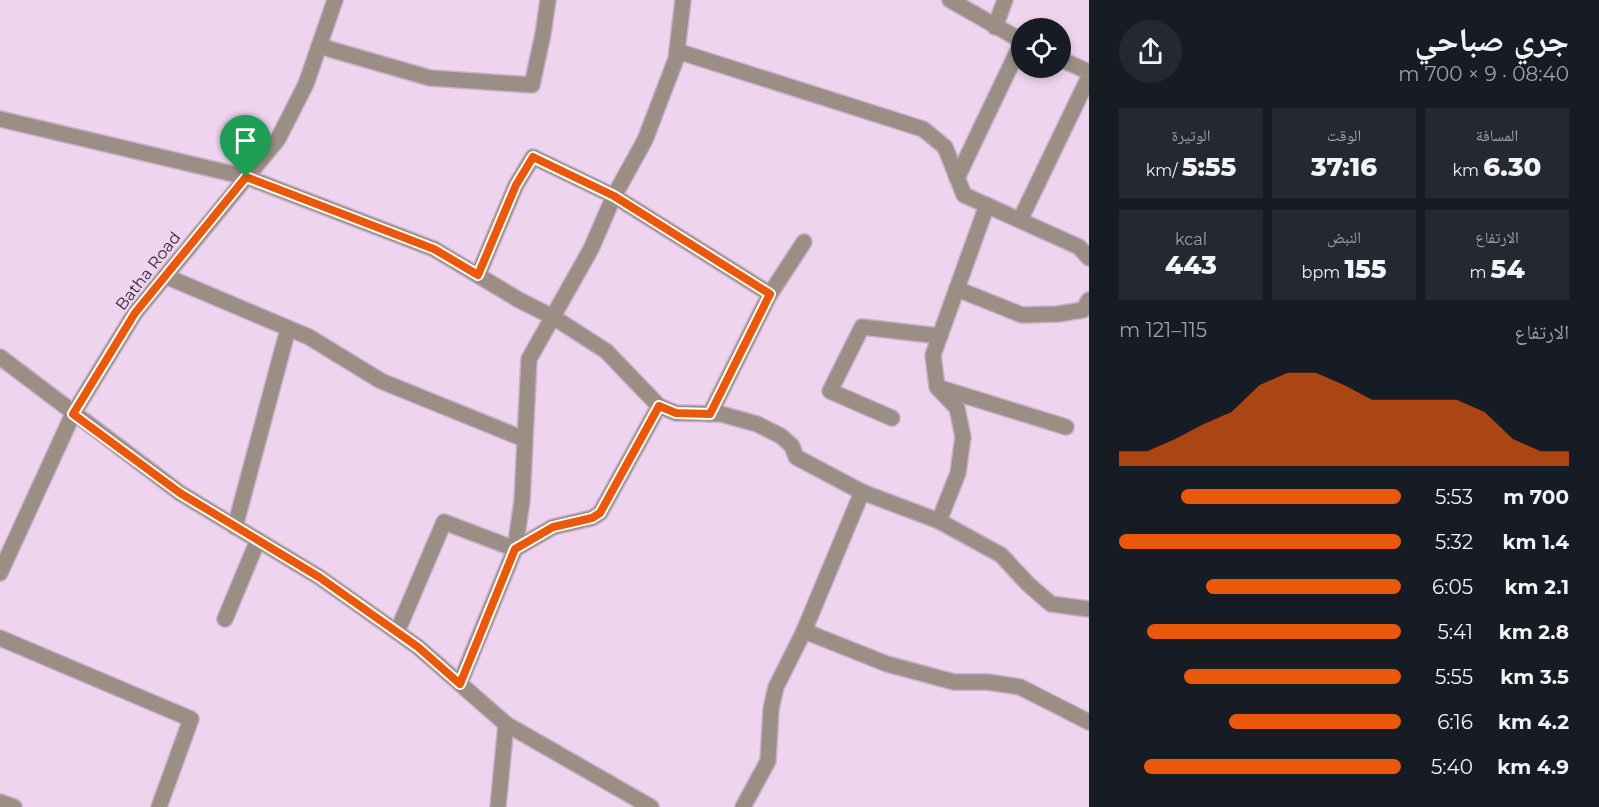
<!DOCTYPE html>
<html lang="ar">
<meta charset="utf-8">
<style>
:root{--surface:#171b24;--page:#242831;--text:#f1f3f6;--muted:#9ea1a6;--accent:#ea580c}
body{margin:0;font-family:Montserrat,"Noto Naskh Arabic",sans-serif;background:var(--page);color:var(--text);direction:rtl;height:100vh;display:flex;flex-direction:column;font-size:22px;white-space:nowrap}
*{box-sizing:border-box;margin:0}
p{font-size:20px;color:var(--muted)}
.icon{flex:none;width:33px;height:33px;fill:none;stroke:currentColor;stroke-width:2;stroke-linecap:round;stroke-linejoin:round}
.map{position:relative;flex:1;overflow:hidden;direction:ltr}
.details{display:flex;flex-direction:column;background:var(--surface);width:510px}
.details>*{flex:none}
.buttons{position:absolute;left:1011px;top:18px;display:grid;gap:12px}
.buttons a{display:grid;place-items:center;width:60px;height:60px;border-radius:50%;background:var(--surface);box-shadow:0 3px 9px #0003;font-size:30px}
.pin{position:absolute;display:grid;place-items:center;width:51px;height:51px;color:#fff;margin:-62px -26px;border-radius:50% 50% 50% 0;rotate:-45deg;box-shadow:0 0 6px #0007}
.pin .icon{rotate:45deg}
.round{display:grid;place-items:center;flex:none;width:63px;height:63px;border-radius:32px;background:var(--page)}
.overview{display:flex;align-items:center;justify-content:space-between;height:102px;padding:0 30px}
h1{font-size:33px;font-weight:800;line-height:45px}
.metrics{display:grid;grid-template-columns:repeat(3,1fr);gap:9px;height:102px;padding:6px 30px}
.metrics div{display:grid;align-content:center;border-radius:0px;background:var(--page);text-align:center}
.metrics b{font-size:26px;font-weight:800}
.metrics small{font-size:16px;font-weight:400}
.metrics p{font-size:16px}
.chart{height:168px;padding:12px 30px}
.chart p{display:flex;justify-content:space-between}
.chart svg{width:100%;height:108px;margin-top:6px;fill:var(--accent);opacity:.7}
ul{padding:0 30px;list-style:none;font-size:20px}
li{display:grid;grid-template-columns:96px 72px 1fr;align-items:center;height:45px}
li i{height:15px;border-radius:8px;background:var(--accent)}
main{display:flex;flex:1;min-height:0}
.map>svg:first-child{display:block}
</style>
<main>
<section class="details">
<div class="overview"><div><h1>جري صباحي</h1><p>08:40 · 9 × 700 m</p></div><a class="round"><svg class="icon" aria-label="share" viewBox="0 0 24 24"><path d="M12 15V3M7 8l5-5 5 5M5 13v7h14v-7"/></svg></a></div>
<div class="metrics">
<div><p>المسافة</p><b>6.30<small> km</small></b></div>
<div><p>الوقت</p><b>37:16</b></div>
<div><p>الوتيرة</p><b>5:55<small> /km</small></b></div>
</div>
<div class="metrics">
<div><p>الارتفاع</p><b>54<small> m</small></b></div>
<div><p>النبض</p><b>155<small> bpm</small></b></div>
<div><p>kcal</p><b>443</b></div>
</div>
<div class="chart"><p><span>الارتفاع</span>115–121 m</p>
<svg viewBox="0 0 160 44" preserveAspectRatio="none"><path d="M0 44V38L10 38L20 33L30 27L40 22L50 11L60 6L70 6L80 11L90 17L100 17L110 17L120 17L130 22L140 33L150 38L160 38V44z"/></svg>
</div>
<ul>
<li><b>700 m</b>5:53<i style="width:78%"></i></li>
<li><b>1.4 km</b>5:32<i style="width:100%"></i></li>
<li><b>2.1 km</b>6:05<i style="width:69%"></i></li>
<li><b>2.8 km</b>5:41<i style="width:90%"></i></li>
<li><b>3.5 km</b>5:55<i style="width:77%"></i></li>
<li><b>4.2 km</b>6:16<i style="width:61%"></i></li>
<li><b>4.9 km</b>5:40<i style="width:91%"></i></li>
</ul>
</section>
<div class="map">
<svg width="1089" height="807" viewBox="0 0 1089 807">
<rect width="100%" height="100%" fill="#efd4ef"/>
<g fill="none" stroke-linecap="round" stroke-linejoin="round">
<g stroke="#c8b1c8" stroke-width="18">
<g id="minor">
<path d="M950,0L1022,41"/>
<path d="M995,27L1005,0"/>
<path d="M319,46L430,78L532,85L543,34L548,0"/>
<path d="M677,51L923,129L945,147L964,195L1079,247L1089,258"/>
<path d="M1060,59L1089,72"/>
<path d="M0,119L246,177L434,249L519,300L553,317L606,351L659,406L676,413L721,414L757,424L781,436L792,446L796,457L862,492L939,521L1001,555L1028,584L1051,604L1089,609"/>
<path d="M957,178L1022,42"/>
<path d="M1020,220L1089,77"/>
<path d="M478,275L516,185L533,157L614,196L770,294"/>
<path d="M165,276L309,337L381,381L524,439"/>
<path d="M957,289L1022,315L1058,314L1083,310L1089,300"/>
<path d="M0,357L180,493L319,577L418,647L506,724L651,807"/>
<path d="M940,388L1066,427"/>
<path d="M710,414L770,294L804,242"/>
<path d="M892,418L830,391L862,327L940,336"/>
<path d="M939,521L958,473L963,437L957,408L937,387L933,355L987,205"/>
<path d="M235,527L288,329"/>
<path d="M0,573L73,414L135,313L278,139L306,84L335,0"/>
<path d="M225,619L258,540"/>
<path d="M804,631L887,664L954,682H988L1020,687L1089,722"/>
<path d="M397,632L444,522L515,549L553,527L592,518L600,513L659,406"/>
<path d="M0,638L191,719L159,807"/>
<path d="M460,683L515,549L522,501L529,359L591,249L614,196L645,140L676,59L683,0"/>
<path d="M0,802L14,807"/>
<path d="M498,807L506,724"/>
<path d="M743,807L768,761L771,709L776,687L804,631L862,492"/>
</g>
</g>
<use href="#minor" stroke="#9b8f85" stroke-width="15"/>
</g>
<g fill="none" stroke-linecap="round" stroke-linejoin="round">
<g stroke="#fff" stroke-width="12">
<path id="route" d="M533,157L614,196L770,294L710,414L676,413L659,406L600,513L592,518L553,527L515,549L460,684L418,647L319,577L180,493L73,414L135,313L246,177L434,249L478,275L516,185Z"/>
</g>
<use href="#route" stroke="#ea580c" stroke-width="8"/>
</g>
<g text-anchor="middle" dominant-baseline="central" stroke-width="4.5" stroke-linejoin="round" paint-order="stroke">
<g font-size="16" fill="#2e242e" stroke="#efd4ef">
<text transform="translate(148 271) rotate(-52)">Batha Road</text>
</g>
</g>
</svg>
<div class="buttons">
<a><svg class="icon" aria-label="locate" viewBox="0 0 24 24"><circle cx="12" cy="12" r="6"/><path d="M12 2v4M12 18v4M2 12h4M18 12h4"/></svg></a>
</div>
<div class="pin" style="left:246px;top:177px;background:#1e9e55"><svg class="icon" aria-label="arrive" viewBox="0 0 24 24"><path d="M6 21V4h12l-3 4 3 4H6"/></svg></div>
</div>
</main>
